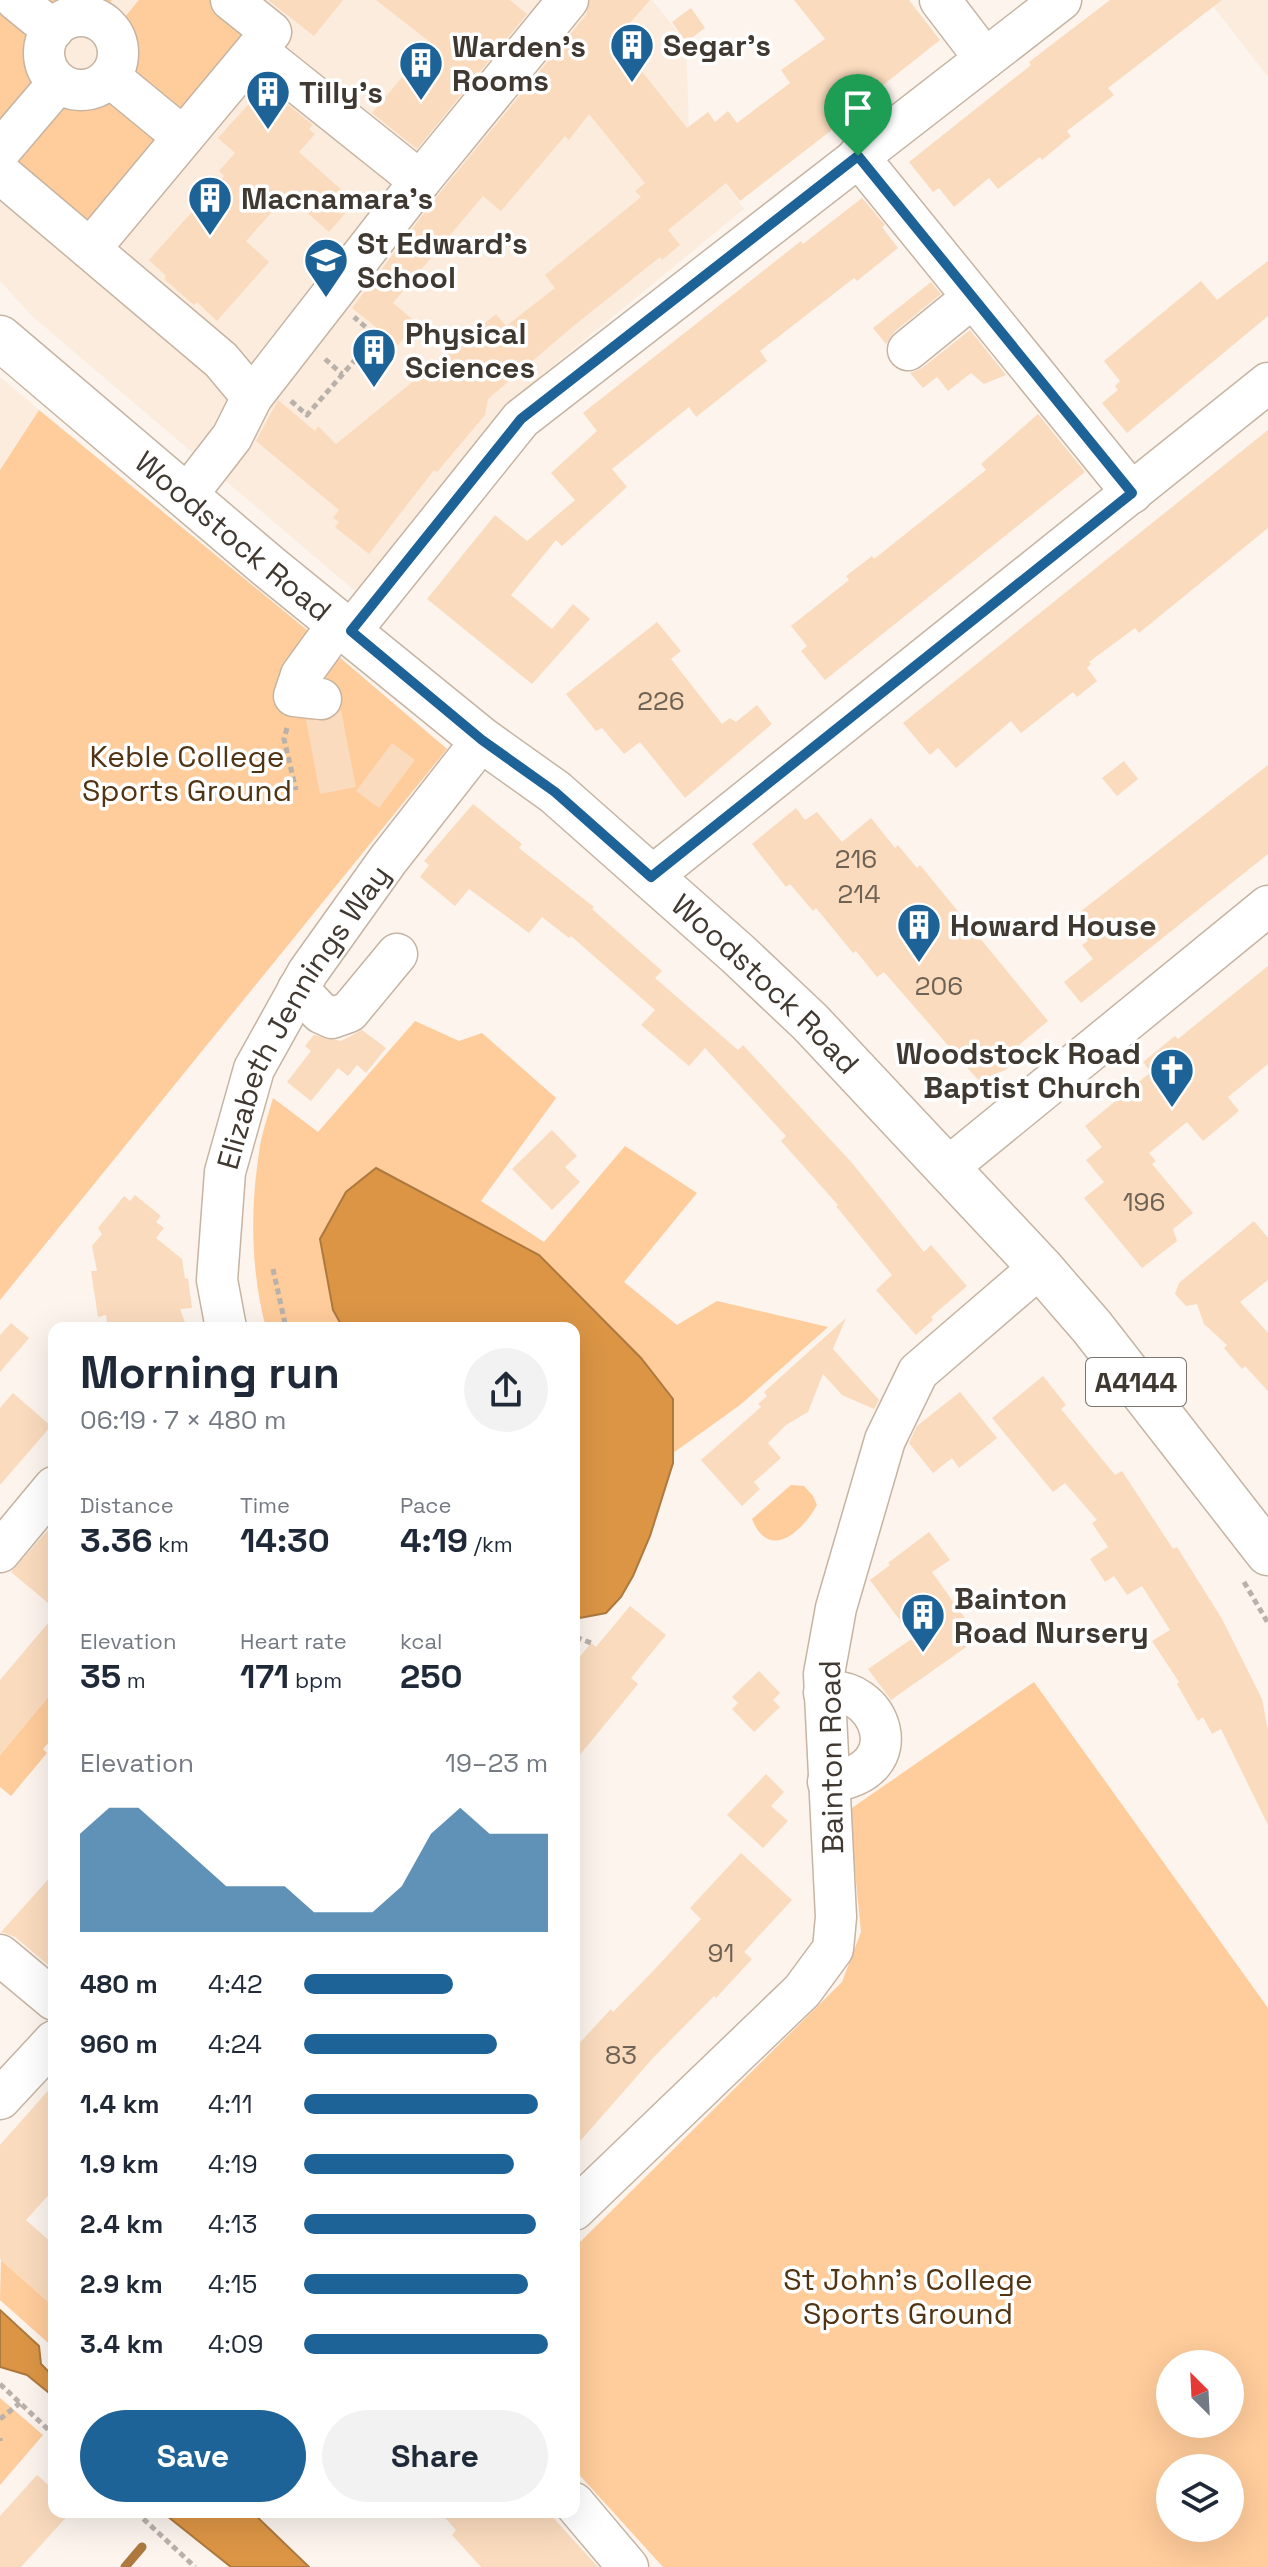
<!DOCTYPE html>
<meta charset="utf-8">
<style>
:root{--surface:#fff;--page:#f2f2f3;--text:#1f2937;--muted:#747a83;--accent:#1e6398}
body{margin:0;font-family:"Space Grotesk",sans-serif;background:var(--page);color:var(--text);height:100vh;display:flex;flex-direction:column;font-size:30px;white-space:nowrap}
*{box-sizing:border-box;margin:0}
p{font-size:26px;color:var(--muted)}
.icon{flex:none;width:44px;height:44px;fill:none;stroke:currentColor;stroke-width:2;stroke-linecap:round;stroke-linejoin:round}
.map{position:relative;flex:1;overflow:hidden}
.details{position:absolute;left:48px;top:1322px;width:532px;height:1196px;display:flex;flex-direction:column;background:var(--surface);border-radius:16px;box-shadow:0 8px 32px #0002}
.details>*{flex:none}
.needle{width:52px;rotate:336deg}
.buttons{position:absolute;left:1156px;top:2350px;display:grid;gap:16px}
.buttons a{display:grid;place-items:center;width:88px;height:88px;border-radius:50%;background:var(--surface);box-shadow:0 8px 32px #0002;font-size:40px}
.pin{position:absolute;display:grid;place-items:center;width:68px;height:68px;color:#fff;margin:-82px -34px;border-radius:50% 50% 50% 0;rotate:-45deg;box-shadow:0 0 8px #0007}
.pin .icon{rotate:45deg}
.round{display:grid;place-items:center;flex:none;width:84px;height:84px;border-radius:42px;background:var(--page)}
.head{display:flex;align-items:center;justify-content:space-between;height:136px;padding:0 32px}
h1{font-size:44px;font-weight:600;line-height:60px}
.figures{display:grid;grid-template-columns:repeat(3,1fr);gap:12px;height:136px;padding:8px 32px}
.figures div{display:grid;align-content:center}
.figures b{font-size:34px;font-weight:600}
.figures small{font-size:22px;font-weight:400}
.figures p{font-size:22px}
.chart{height:224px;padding:16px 32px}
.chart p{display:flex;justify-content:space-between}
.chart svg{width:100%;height:144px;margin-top:8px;fill:var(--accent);opacity:.7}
.cta{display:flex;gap:16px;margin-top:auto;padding:16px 32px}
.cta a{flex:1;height:92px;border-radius:48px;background:var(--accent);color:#fff;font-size:32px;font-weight:600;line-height:92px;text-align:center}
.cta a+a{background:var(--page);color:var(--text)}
ul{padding:0 32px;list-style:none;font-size:26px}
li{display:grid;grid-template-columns:128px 96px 1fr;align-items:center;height:60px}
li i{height:20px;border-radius:10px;background:var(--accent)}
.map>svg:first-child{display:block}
</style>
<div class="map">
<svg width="1268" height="2567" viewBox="0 0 1268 2567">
<rect width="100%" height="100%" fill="#fcf4ed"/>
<g fill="#fbecde">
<path d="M0,0H652L686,42L689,130L744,209L510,401L363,591H355L32,316L0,281Z"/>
<path d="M1212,0H1268V77L1210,2Z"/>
<path d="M0,377L39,410L0,470Z"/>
</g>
<g fill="#ffcc9b" fill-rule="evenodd">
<path d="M0,0L39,31L34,58L44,84L0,138Z"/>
<path d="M32,0H112L104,10C84,4 69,5 51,16Z"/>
<path d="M139,0H212L254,35L181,123L124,77L130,49L120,23Z"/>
<path d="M112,91L169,137L91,232L5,162L60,96C80,103 94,102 112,91Z"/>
<path d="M39,410L324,644L447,749L0,1300V470Z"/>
<path d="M415,1021L459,1041L482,1033L556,1098L481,1201L544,1242L625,1146L697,1193L624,1282L677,1325L717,1301L828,1327L740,1405L673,1453V1399L449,1209L376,1168L333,1310L343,1328H266C251,1273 250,1210 259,1153C261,1135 268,1116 273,1098L318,1132Z"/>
<path d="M791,1485L804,1486L813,1496L817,1505C802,1532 769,1562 752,1519Z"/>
<path d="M1034,1682L1268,2008V2567H663L574,2469V2248L842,1982L861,1932L849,1810ZM1170,2364H1230V2424H1170ZM1170,2468H1230V2528H1170Z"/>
<path d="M54,1690V1736L43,1749L47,1753L11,1796L0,1787V1755Z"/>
<path d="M1,2260L54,2307V2348L0,2300Z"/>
<path d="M0,2398L43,2435L0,2485Z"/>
</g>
<g fill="#dc9545" stroke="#ad793f" stroke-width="2">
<path d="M376,1168L539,1255L641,1358L673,1399V1463L650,1536L633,1576L621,1597L606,1613L580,1618L574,1614V1328H343L333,1310L320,1239L346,1192Z"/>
<path d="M0,2310L39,2346L41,2364L54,2377V2397L27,2375L0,2367Z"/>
<path d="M162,2512H252L309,2567H231Z"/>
</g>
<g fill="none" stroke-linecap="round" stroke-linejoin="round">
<path stroke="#ad793f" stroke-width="9" d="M125,2567L142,2547"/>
</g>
<g fill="#fadbbe">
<path d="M268,0H343L314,36Z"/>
<path d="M376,0H510L527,14L417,149L372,113L431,43Z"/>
<path d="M590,0H650L616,39L687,128L708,112L715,122L728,111L737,123L790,83L781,70L825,39L794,0H909L940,40L858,105L860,108L740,201L726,183L668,230L680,245L662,260L660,257L571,328L488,399L485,415L437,472L434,470L369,554L335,527L339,522L333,518L339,510L256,441L278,400L315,431L318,426L336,444L496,314L506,326L555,288L545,275L641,197L635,191L645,183L589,114L569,140L565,136L501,211L483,196L393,303L417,323L398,345L352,308L438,195L586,15Z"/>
<path d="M1110,0H1222L1108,88L1114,95L1067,131L1071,136L1042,160L1040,157L998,189L989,178L954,207L939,188L933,192L909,162L1031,65L1029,62Z"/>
<path d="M691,8L705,28L686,42L672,22Z"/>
<path d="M265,86L313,125L309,129L315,134L299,152L355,202L329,232L287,195L246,241L269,262L217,321L197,302L194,305L164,279L166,276L149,260L224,176L219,171L235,153L218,138Z"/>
<path d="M862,198L885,225L882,227L898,248L857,281L854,278L760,351L767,361L696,417L689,407L612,469L627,487L562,546L556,540L511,595L552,629L573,604L590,619L532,684L427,599L495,515L527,541L575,500L551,473L597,431L583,413L801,241L803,244Z"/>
<path d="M1268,261V316L1127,433L1102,403L1118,390L1115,386L1120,381L1104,361L1201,281L1217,300Z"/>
<path d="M931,282L941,294L894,332L886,344L873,328Z"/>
<path d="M970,330L1006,375L984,384L971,373L948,391L937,377L923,388L910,373L922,368Z"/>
<path d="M1038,414L1085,472L825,680L801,651L807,646L791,626L849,580L846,576L872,556L874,559L986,470L981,464Z"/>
<path d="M1268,430V528L1139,633L1135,628L1089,662L1091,664L1087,668L1097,681L1077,697L1073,692L1021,733L1011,721L956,768L938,748L930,755L903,723Z"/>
<path d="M657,622L681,651L671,659L722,724L730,718L736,722L757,705L772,724L685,798L640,742L624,754L602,728L596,731L566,694Z"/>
<path d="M341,710L356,787L320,794L306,720H329Z"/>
<path d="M392,743L415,760L379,808L356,791Z"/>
<path d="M1124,761L1138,779L1117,796L1102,778Z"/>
<path d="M1268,765V854L1081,1003L1064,982L1093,959L1082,945L1088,941L1071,919Z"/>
<path d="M473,804L522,844L519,848L594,907L592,909L662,971L655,978L738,1050L743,1045L852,1163L924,1252L931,1245L967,1286L931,1317L933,1320L916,1335L876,1290L892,1275L836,1206L838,1205L781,1141L786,1136L705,1048L689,1066L641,1025L655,1010L571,936L569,938L542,917L529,933L469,889L455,906L420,877L429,865L424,861Z"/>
<path d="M796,808L805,820L817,812L842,842L871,818L895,848L898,845L917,868L920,865L1048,1021L1019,1045L1026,1053L1005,1070L979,1081L884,972L877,977L856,951L853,953L816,908L813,911L790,884L786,887L752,844Z"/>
<path d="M1268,966V1064L1228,1097L1239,1111L1203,1141L1187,1122L1149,1153L1156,1161L1152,1164L1193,1213L1173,1229L1177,1241L1142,1268L1084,1198L1104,1182L1086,1160L1102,1147L1085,1126L1151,1072L1143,1062L1175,1036L1178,1039Z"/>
<path d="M362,1030L386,1048L366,1073L357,1065L348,1076L338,1068L311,1101L287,1082L311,1051L305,1046L314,1035L341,1041Z"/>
<path d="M552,1130L577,1156L565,1167L580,1182L552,1210L512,1169Z"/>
<path d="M135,1195L161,1216L156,1222L164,1228L156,1238L182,1259L185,1279L188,1278L192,1308L180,1309L187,1328H108L106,1315L98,1317L91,1271H97L92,1246L102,1234L98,1228L124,1196L130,1201Z"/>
<path d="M1254,1221L1268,1238V1280L1240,1302L1268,1333V1391L1245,1366L1242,1369L1224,1348L1227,1345L1204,1324L1197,1304L1186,1306L1175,1294L1179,1283Z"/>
<path d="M846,1318L833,1349L879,1400L874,1409L842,1395L823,1374L808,1412L786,1425L768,1443L781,1458L754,1482L760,1489L742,1506L701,1460L761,1407L758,1404L767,1396L764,1392Z"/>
<path d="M11,1323L29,1338L0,1372V1335Z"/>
<path d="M1043,1376L1066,1405L1061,1409L1115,1475L1122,1471L1173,1549L1177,1547L1222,1619L1262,1699L1268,1730V1825L1221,1729L1212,1734L1203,1717L1198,1721L1177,1684L1179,1682L1152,1641L1170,1630L1142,1586L1127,1595L1114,1576L1105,1582L1090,1559L1108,1547L1092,1523L1097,1520L1065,1483L1053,1492L992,1418Z"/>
<path d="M960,1392L997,1438L959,1468L952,1458L933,1473L909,1443L917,1426Z"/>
<path d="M13,1393L51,1426L0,1485V1408Z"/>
<path d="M54,1523V1608L11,1572Z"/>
<path d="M929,1532L950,1560L932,1572L979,1638L891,1700L868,1669L913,1638L870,1580L890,1565L888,1563Z"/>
<path d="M630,1606L666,1635L631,1678L638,1684L574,1762V1664L591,1643L596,1647Z"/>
<path d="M54,1616V1690L0,1755V1680Z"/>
<path d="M759,1671L780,1693L773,1700L780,1707L754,1732L732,1709L738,1703L732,1697Z"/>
<path d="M766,1774L784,1792L771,1806L788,1821L763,1848L727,1815Z"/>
<path d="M741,1853L792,1900L744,1952L752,1959L716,1998L714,1996L653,2058L574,2148V2049L611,2009L613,2012L655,1969L701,1919L690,1908Z"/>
<path d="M54,1873V1970L15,1937L1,1932Z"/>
<path d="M54,2084V2189L26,2220L54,2245V2307L0,2259V2145Z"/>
<path d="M37,2475L54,2490V2512H71L21,2567H0V2516Z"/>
<path d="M440,2512H548L598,2567H481L452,2535L456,2530Z"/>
</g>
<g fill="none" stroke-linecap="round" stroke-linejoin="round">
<g stroke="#c6b4a2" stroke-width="43">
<g id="minor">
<path d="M16,0L53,30"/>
<path d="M231,0L271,32L256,50"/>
<path d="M940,0L985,59"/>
<circle cx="81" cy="53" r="37"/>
<path d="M110,77L183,137"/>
<path d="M0,151L58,83"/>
<path d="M858,156L1132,493"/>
<path d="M0,173L221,360L252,397L232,437L187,495"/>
<path d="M90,249L256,50L420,181"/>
<path d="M908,350L972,298"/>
<path d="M252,397L420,181L568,0"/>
<path d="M351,631L521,419L1061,0"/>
<path d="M321,699L294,696L301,675L330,635"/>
<path d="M651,877L1268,383"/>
<path d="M298,989L321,1013L332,1018L349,1012L397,954"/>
<path d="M946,1169L1268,906"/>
<path id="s1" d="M226,1328L217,1280L225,1172L254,1069L308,972L388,860L482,740"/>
<path d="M0,1552L54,1487"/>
<path d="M824,1693C878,1681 917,1772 828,1782"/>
<path d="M0,1955L54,2000"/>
<path d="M0,2099L54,2041"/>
<path d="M574,2210L802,1991L833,1949L836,1917L824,1674L836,1608L885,1440L918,1372L1040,1267"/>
<path d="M574,2503L628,2567"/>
</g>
</g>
<g stroke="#c6b4a2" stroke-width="47">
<g id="major">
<path id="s2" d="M0,338L268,566L482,740L555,792L738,954L810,1022L1040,1267L1092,1327L1268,1553"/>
</g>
</g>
<g stroke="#b9b1aa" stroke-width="5" stroke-dasharray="6 4" stroke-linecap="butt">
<path d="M325,359L342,374"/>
<path d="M291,401L307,415L376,336L354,317"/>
<path d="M287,728L284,739L296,790"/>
<path d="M273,1269L286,1328"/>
<path d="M1244,1582L1268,1623"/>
<path d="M576,1637L591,1643"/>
<path d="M0,2384L54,2435"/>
<path d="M0,2419L20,2403"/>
<path d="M0,2438V2441"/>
<path d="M136,2512L195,2567"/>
</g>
<use href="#minor" stroke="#fff" stroke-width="40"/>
<use href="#major" stroke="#fff" stroke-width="44"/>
</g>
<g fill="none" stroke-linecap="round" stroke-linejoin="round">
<g stroke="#fff" stroke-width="16">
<path id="route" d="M858,156L1132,493L651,877L555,792L482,740L351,631L521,419Z"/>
</g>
<use href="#route" stroke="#1e6398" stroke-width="10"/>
</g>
<defs>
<g id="building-pin" transform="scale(2.3)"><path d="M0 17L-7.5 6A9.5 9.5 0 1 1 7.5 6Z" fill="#1e6398" stroke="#fff"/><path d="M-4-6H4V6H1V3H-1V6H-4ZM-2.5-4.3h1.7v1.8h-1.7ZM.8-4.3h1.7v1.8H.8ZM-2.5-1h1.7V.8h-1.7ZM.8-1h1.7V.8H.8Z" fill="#fff"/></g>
<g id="school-pin" transform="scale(2.3)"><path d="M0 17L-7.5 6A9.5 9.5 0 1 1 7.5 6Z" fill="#1e6398" stroke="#fff"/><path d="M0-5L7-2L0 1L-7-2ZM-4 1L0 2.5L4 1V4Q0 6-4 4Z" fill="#fff"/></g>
<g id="church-pin" transform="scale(2.3)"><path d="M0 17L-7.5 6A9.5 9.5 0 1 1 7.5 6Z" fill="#1e6398" stroke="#fff"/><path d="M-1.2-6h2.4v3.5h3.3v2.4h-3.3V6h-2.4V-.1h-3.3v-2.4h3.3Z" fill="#fff"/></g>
</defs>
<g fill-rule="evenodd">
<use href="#building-pin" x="632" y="45"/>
<use href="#building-pin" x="421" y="63"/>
<use href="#building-pin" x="268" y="92"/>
<use href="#building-pin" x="210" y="198"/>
<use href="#school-pin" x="326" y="260"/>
<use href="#building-pin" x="374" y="350"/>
<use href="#building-pin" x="919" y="925"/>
<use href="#church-pin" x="1172" y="1070"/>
<use href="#building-pin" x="923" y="1615"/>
</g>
<g text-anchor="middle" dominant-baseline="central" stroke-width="7" stroke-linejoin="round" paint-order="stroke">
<g font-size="26" fill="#6e6255">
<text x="661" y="701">226</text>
<text x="856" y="859">216</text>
<text x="859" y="894">214</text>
<text x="939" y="986">206</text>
<text x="1144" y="1202">196</text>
<text x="721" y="1953">91</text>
<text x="621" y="2055">83</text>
</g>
<rect fill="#fff" stroke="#797470" stroke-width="2" x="1086" y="1358" width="100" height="48" rx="6"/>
<g font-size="28" font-weight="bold" fill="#403932">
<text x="1136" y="1382">A4144</text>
</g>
<g font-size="30" font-weight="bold" fill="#403932" stroke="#fff" text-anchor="start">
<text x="663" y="45">Segar’s</text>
<text x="452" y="46">Warden’s<tspan x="452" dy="34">Rooms</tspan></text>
<text x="299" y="92">Tilly's</text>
<text x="241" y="198">Macnamara's</text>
<text x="357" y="243">St Edward's<tspan x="357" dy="34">School</tspan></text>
<text x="405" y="333">Physical<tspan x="405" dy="34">Sciences</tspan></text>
<text x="950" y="925">Howard House</text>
<text x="1141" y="1053" text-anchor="end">Woodstock Road<tspan x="1141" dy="34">Baptist Church</tspan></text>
<text x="954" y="1598">Bainton<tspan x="954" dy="34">Road Nursery</tspan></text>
</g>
<g font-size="30" fill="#403932" stroke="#fff">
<text stroke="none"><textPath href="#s2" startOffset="306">Woodstock Road</textPath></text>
<text stroke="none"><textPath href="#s2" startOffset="1002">Woodstock Road</textPath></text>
<text stroke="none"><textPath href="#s1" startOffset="332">Elizabeth Jennings Way</textPath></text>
<text transform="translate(831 1757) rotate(-91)">Bainton Road</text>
</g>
<g font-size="30" fill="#513413" stroke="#fff">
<text x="187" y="756">Keble College<tspan x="187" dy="34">Sports Ground</tspan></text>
<text x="908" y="2279">St John's College<tspan x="908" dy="34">Sports Ground</tspan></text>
</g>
</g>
</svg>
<div class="buttons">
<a><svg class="needle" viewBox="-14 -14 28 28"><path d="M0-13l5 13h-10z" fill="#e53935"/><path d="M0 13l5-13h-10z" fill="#747a83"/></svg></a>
<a><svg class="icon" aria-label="layers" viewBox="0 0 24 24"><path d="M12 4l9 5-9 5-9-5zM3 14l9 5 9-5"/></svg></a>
</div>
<div class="pin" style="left:858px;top:156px;background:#1e9e55"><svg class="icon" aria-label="arrive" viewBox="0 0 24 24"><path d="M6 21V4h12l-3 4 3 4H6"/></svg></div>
<section class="details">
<div class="head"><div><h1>Morning run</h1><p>06:19 · 7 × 480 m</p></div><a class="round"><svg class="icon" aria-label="share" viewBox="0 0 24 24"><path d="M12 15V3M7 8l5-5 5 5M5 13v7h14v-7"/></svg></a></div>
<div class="figures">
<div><p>Distance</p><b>3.36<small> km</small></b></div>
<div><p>Time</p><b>14:30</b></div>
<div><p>Pace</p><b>4:19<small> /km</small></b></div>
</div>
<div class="figures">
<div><p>Elevation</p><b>35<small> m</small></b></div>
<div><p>Heart rate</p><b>171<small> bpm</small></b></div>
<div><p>kcal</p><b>250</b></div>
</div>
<div class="chart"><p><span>Elevation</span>19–23 m</p>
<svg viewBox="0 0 160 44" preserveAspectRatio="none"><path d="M0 44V14L10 6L20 6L30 14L40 22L50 30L60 30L70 30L80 38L90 38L100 38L110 30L120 14L130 6L140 14L150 14L160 14V44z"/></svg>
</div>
<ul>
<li><b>480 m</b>4:42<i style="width:61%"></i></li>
<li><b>960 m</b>4:24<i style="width:79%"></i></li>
<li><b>1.4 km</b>4:11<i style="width:96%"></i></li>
<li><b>1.9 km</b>4:19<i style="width:86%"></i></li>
<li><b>2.4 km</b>4:13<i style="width:95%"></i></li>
<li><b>2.9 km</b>4:15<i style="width:92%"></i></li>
<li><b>3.4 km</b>4:09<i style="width:100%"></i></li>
</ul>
<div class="cta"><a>Save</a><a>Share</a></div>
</section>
</div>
